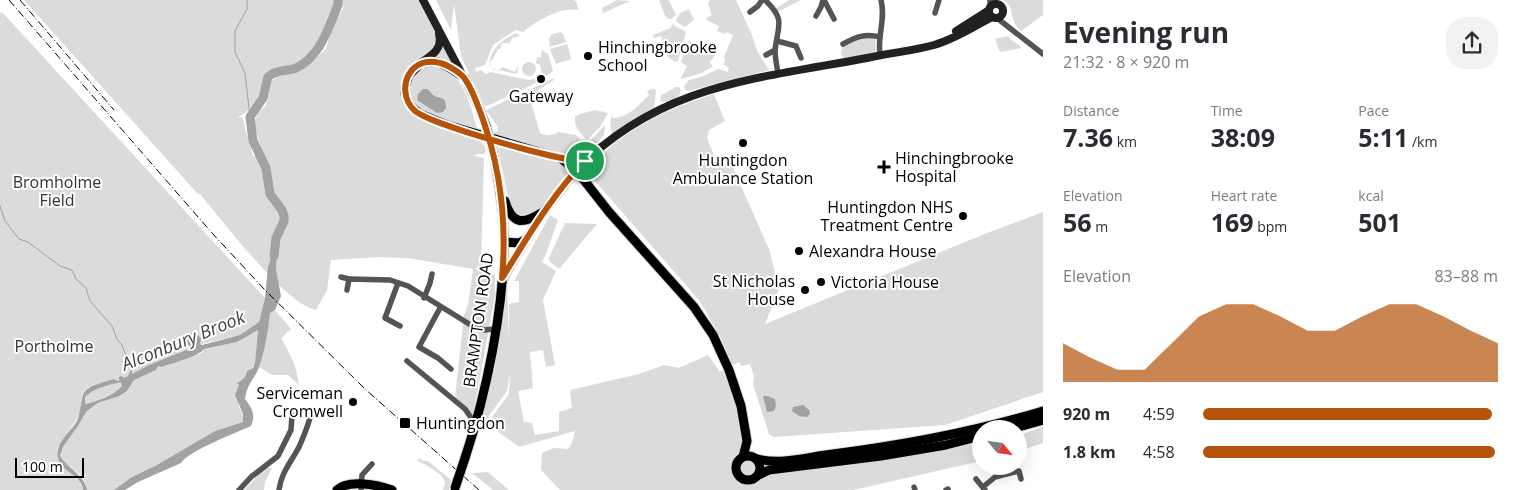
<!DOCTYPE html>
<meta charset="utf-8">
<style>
:root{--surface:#fff;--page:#f2f2f3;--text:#2b2b33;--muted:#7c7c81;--accent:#b45309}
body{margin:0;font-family:"Open Sans",sans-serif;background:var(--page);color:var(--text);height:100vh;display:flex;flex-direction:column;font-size:19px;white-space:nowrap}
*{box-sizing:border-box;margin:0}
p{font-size:16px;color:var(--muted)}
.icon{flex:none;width:28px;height:28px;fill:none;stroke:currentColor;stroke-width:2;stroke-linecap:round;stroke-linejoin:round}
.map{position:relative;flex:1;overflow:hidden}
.drawer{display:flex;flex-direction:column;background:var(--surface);width:475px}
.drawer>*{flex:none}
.needle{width:32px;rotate:119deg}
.controls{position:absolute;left:972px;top:420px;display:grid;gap:10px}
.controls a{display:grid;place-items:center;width:55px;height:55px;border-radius:50%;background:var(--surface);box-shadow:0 5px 20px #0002;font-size:25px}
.scale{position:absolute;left:15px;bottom:12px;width:69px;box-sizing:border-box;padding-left:5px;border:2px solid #000;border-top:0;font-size:14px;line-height:18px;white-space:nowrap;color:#000;-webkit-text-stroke:4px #fff;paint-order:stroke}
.pin{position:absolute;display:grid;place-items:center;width:42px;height:42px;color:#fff;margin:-21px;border:2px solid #fff;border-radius:50%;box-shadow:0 1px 5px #0007}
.round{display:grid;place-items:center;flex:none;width:52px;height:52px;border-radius:20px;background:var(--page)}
.head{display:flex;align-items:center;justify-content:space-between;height:85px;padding:0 20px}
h1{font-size:28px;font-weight:700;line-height:38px}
.stats{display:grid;grid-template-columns:repeat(3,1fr);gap:8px;height:85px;padding:5px 20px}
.stats div{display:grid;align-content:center}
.stats b{font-size:25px;font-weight:700}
.stats small{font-size:14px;font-weight:400}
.stats p{font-size:14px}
.chart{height:140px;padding:10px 20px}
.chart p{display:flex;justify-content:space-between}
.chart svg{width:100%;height:90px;margin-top:5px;fill:var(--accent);opacity:.7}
ul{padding:0 20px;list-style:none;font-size:16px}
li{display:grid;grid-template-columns:80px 60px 1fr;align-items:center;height:38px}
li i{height:12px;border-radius:6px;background:var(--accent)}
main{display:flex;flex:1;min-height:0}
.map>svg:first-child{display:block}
</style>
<main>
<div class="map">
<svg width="1043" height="490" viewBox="0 0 1043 490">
<rect width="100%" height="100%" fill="#fff"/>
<g fill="#dbdbdb">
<path d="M24,0H334L335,4L316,50L295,66L274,69L265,78L257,101L245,113L237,118L242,117L253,156L263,157L254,123L258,113L266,105L272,81L279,76L287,75L307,66L326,49L333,25L343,8L341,0H419L437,34V45C434,48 432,51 429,54C423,58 414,61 410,67C378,117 445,130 479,140L484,145L486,151L484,154H476L475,156L484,158L481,265L475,269L495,275V296L473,415L455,397L464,315L468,305L473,269L408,258L378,257L331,260L327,290L316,310C286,305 222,220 200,194L197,193Z"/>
<path d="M436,0H574L577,3L578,10C559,7 537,21 523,32L516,30L493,45L485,65L475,68L476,72L481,70L486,74L490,72L529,80L537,78L538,82L485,107L461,56L454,4L451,30Z"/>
<path d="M617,0L630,1L603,13L602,8Z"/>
<path d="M659,0H669L676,15L671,19L666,18Z"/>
<path d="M710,0H736L751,33L758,53L769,70L689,91L685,90L684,86L689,80L704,76L718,69L728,72L729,68L724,65L725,58L724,57L733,35L726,32L725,34L717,31L719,26L708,21L706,18L712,15L708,4Z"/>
<path d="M789,0H801L777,12L775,9Z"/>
<path d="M1003,0H1043V15L1021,31C1018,28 1015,25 1014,21C1010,11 1013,6 1003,0Z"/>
<path d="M689,9L694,20L685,27L678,23L676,20L680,13Z"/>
<path d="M2,12L265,298L259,322L240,335L193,346L194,349L188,351L185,350L132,374V370L128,376L118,381L113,379C105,382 93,384 86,389C80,394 83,405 80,412C75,426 63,436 57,450L64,468L80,481L83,490H0V13Z"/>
<path d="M672,24L686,32L678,61L675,62L667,56L661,36L653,38V36L655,34L671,28Z"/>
<path d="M560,32L563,34L566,42L550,47L549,39L551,35Z"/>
<path d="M516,33L520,35L519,36L512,38L510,43H502L500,49H498L493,59L490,62L491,68L500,70L502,67L515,72L519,64L517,74L492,69L489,64C491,48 502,40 516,33Z"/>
<path d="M876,36L875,54L844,59L841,54L843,45L859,37Z"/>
<path d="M1007,36L1022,48L1000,52L995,39Z"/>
<path d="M689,40L694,45L693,48L695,50H697L698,48L715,55L710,62L713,66L702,73L681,79V78L687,66L681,62Z"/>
<path d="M443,42L457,68L430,59Z"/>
<path d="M567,44L571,59L556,64L550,49Z"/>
<path d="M542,50L548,54L553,71L545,77H543L540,65L536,63L537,57L541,58Z"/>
<circle cx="529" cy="69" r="7"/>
<path d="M431,66C436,67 443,68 447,70C466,83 472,110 478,131L418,111L409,99C409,81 414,71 431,66Z"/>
<path d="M554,78V80L529,96L540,133C545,136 553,136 558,132L576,135L588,147L587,154L583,158H571L542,148L496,139L494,132L498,131L497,126L486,110Z"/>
<path d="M676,87H679L681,90L679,96L667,102L660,101L661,95Z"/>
<path d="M652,89H655L656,91L654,109L612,134L610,125L612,114L613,118C629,117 639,105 649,95L647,91Z"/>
<path d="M714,94L725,121L709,130L707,138L715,158L733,168L769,249L779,289L765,324L987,233L1043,212V392L945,425L774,437L769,434L753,384L754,377L750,364L741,366L740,362L732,365L721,338L699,300L587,172C598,160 609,146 623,137C650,117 682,104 714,94Z"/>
<path d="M595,110L608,113L600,127L587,140C580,133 574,127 575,117L580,114Z"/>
<path d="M605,125L604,135L597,143H593L590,141Z"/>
<path d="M497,143L556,159L566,167L567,176L536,213L528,217L516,216L509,202Z"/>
<path d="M550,215L558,220L546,254L542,262L556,271L543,300L555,365L546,367L543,350L530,352L533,388L518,391L524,422L532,423L535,435L559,431V412L572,408L570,390L639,374L664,365L679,368L708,355L720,372L726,368C734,392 744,417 743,442C743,455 727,464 735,477C747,490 760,475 771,473C784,470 799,471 812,469C869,461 925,452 981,443V461L853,490H560L541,470L542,453L554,448L568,449L572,443L575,431L519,447L489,425V421L509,394L510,373L507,391L485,421L481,416L505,279L514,263L516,265L507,284L509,342V304L519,302V281H514Z"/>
<path d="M565,223L597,224L559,269L550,262L549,258Z"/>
<path d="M275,310L291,329L281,338C290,353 297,367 299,385L288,375H272L259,367L270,313Z"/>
<path d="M258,330L255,363L252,368L247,371C245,381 235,387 238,402C239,411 244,411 243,422L215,431L163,462L132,477L114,490H87L83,477L65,463L60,456L63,447L78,426L86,412L91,409L97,404L127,391L134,380L158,366L161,367L202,353L204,349L237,342Z"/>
<path d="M121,382L123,385C113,396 99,400 85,404V397C95,388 109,385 121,382Z"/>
<path d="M1043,427V443L1019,451V435Z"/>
<circle cx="748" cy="468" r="10"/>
<path d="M420,458L423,461H428L451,480L449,490H443C444,488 445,484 445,482C444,474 423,463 416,460Z"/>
<path d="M265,468H272L265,482L264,490H244Z"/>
<path d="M488,472L509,490H493L472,473Z"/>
</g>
<g fill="#a2a2a2" fill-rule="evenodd">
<path d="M423,89H427C430,91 431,93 433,95C441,100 446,95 446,108L443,112L437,113L417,100L418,94Z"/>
<path d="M277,240L276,270L281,296L275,310L270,313C268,331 265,350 259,367C254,380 247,384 245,399C252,408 256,415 251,426C236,433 188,451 181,463L138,482L125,490H114L132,477L157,465L215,431L243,422V414L235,395L239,385L237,383C243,380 246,377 247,371L253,368L255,363L258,330L237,342L204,349C198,357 172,363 161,367L158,366L156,370L134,380L127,391L119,396L98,403L86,412L78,426L63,447L60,456C68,469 84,474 87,490H83C82,474 61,473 58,458C55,442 70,433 77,421C81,412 81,396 85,391C90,385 105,382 113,379L119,381V377L121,376L124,378L128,376L132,368V374L149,365L186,350L188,351L194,349L193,346H189L187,341L191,333L199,336L201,339L200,344L202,345L240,335L259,322L265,298L268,267ZM121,382L122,386C113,396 98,401 85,404V397C94,388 109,385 121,382Z"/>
<path d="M763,396H767L775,399L776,406L774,411L767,412Z"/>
<path d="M803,405L809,410L810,414L807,417L799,416L792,411L793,407Z"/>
</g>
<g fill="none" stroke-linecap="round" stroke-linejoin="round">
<g stroke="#a2a2a2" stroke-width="1">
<path d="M247,0V9L235,31V52L245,73L250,117"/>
<path d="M0,206L5,221L19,239L28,242L60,266L72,270L76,279L86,288L90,301L112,326L117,339L122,345L131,369"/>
</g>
<path stroke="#a2a2a2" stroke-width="9" d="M274,256L276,238L284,221V216L282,210L270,194L266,168L253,141L250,117L263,98L268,77C276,69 286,72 296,68C321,56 328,28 338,5V0"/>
<g stroke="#dbdbdb" stroke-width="11">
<g id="primary">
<path d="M486,126L477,103L465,78L450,68L438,62L421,63L409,75L405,87V94L410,105L420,114L447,125L560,158L576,170L609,212L694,307L713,335L729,370L741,406L747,441L743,457"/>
<path d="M505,201C512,224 522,225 541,213"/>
<path d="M504,242L519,243L525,240"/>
<path d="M504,275L544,211L576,170"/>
<path d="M1011,429L1043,420"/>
<circle cx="748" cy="468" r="12"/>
<path d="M465,458C486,395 504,309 504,242C504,212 499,182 493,152"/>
<path d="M757,459C782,465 807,457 833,454C904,445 974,432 1043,411"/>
<path d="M759,475L769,470L881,456L946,445L981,436"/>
<path d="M337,490C348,479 378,485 392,490"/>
</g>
</g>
<g stroke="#545454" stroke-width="5.5">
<path d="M765,0C786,20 778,25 775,50C775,58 777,66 778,74"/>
<path d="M824,0L834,19"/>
<path d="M994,0L998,4"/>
<path d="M990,7V0"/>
<path d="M750,12L758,6L762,0"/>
<path d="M935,13L939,0"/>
<path d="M816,16L821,7L823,0"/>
<path d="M997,18L1043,54"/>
<path d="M777,41L796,46L801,58"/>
<path d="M843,44C856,37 865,33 880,37"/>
<path d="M766,55L775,50"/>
<path d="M880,55C877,36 886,19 881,0"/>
<path d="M341,277L349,279"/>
<path d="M398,283L385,318L400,326"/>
<path d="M347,290L349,279L390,280L408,286L474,327L484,330L495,329"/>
<path d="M424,298L430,283L432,274"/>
<path d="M440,308L419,347L438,358L451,369"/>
<path d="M407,361L465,409L472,419L477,421"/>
<path d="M976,479L985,490"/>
<path d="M914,487L915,490"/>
<path d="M983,487L995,477L1019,471L1021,479"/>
<path d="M239,490L251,477L278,456L291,430L292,415"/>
<path d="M279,490C281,473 291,462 299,447C303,438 307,428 310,418"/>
<path d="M361,490L362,475L372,464"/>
<path d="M946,490L948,489"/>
</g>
<g stroke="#212121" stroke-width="8">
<path d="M423,0L464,78"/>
<circle cx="996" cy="11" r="7"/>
<path d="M956,31L989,10"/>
<path d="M421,63C432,55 443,49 439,34"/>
<path d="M576,170C661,84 755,79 867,58C889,53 912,51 934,45C955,39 973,27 992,17"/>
</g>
<use href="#primary" stroke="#000" stroke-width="9"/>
<g stroke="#000" stroke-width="1" stroke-dasharray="8 2.5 1 2.5" stroke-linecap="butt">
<path d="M9,0L212,233L264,289L365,389L479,490"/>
<path d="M20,0L114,110"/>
</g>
<g stroke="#dbdbdb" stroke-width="11" stroke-linecap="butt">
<g id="primary-bridge">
<path d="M486,126L493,152"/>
<path d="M455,488L465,458"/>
</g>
</g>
<use href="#primary-bridge" stroke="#000" stroke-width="9"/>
</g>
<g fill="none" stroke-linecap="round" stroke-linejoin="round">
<g stroke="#fff" stroke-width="10">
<path id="route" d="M585,161C562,162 432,125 415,111C403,100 402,82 412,70C419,62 430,60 440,63C448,65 461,73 465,79C472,89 477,103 481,114C500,166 507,223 502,278C528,237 551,196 585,161"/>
</g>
<use href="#route" stroke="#b45309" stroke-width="6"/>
</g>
<g fill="#000" stroke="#fff" stroke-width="2">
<circle cx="588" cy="56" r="5"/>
<circle cx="541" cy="79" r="5"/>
<circle cx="743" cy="143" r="5"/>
<path d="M881.5 159.5h5v5h5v5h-5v5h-5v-5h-5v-5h5z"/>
<circle cx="963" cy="216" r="5"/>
<circle cx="799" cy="251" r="5"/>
<circle cx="821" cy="282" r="5"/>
<circle cx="805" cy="290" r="5"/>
<circle cx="353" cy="402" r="5"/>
<rect x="399" y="417" width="12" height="12" rx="2.5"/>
</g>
<g text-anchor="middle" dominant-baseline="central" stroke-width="4" stroke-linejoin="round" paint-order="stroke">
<g font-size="16" fill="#000" stroke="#fff" text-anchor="start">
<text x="598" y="47">Hinchingbrooke<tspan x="598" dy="18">School</tspan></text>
<text x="541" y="96" text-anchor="middle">Gateway</text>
<text x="895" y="158">Hinchingbrooke<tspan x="895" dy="18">Hospital</tspan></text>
<text x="743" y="160" text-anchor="middle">Huntingdon<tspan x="743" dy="18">Ambulance Station</tspan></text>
<text x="953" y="207" text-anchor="end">Huntingdon NHS<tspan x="953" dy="18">Treatment Centre</tspan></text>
<text x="809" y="251">Alexandra House</text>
<text x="795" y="281" text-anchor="end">St Nicholas<tspan x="795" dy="18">House</tspan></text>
<text x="831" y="282">Victoria House</text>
<text x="343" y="393" text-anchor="end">Serviceman<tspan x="343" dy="18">Cromwell</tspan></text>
<text x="416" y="423">Huntingdon</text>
</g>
<g font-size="16" fill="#323232" stroke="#fff">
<text x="57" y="182">Bromholme<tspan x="57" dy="18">Field</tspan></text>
<text x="54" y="346">Portholme</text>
</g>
<g font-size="16" fill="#000" stroke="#fff">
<text transform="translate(478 320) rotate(-82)">BRAMPTON ROAD</text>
</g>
<g font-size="18" font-style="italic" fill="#434343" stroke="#fff">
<text transform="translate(183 340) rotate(-22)">Alconbury Brook</text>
</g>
</g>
</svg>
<div class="controls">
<a><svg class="needle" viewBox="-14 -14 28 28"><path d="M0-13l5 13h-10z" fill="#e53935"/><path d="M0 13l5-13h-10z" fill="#7c7c81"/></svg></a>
</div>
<div class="scale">100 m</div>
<div class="pin" style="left:585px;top:161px;background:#1e9e55"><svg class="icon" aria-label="arrive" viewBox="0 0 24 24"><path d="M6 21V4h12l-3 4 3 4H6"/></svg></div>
</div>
<section class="drawer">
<div class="head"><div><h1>Evening run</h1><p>21:32 · 8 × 920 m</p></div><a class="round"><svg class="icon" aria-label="share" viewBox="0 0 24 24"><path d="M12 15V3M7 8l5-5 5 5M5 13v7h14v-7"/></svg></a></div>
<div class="stats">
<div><p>Distance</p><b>7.36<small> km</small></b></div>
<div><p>Time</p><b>38:09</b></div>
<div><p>Pace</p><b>5:11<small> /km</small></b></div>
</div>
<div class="stats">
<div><p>Elevation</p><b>56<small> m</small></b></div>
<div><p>Heart rate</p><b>169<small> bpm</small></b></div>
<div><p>kcal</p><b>501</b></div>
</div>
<div class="chart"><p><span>Elevation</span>83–88 m</p>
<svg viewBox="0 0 160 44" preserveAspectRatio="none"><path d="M0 44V25L10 32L20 38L30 38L40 25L50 12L60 6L70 6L80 12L90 19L100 19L110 12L120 6L130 6L140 12L150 19L160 25V44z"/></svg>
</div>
<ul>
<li><b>920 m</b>4:59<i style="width:98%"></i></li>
<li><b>1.8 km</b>4:58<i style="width:99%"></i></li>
</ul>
</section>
</main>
